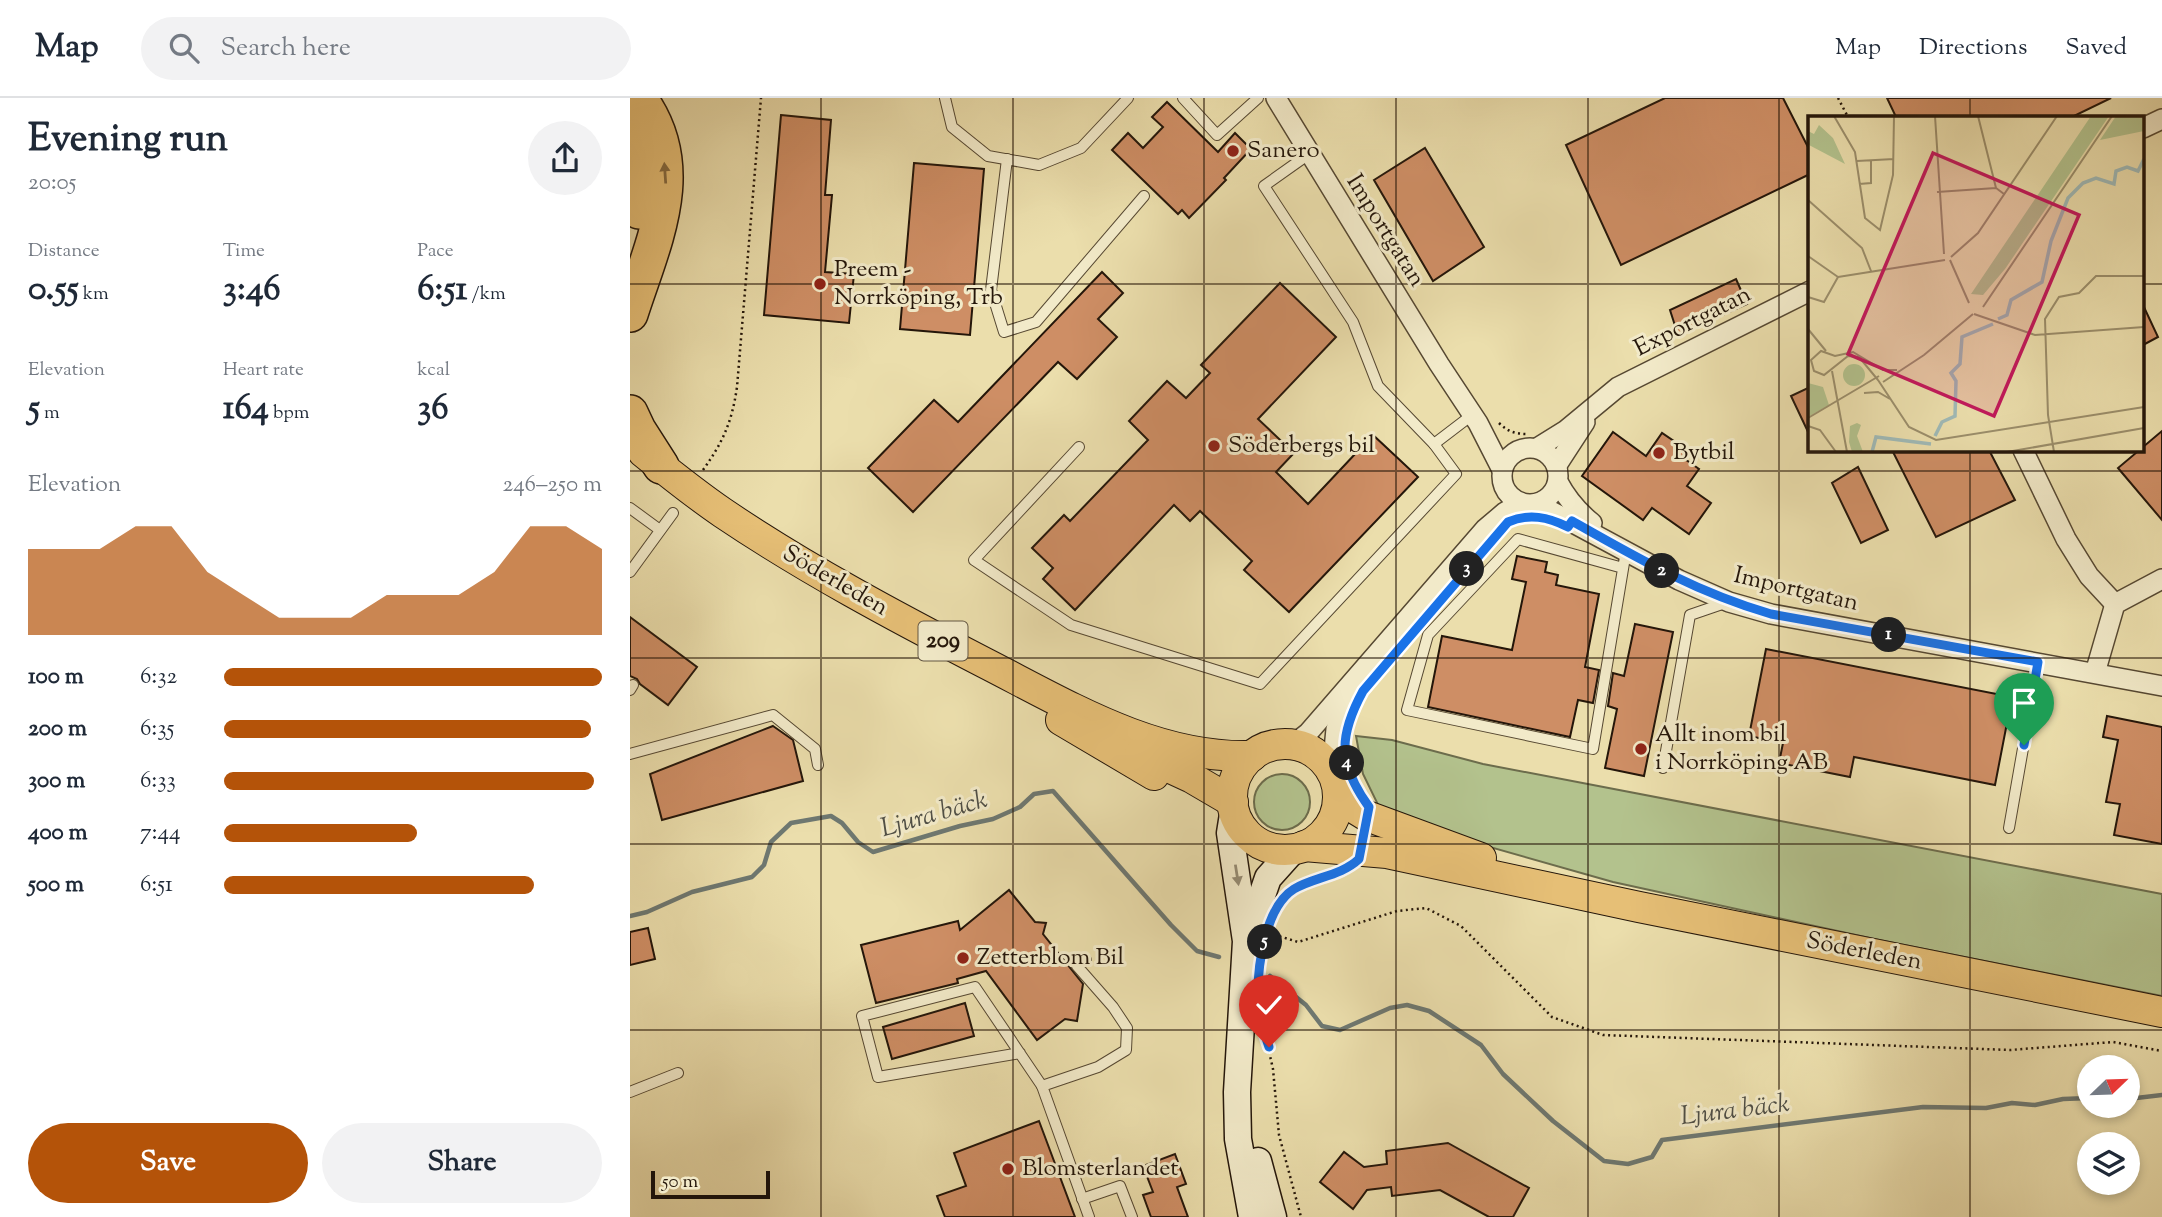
<!DOCTYPE html>
<meta charset="utf-8">
<style>
:root{--surface:#fff;--page:#f2f2f3;--text:#1f2937;--muted:#747a83;--line:#e0e1e3;--accent:#b45309}
body{margin:0;font-family:"Sorts Mill Goudy",serif;background:var(--page);color:var(--text);height:100vh;display:flex;flex-direction:column;font-size:26px;white-space:nowrap}
*{box-sizing:border-box;margin:0}
p{font-size:23px;color:var(--muted)}
.icon{flex:none;width:38px;height:38px;fill:none;stroke:currentColor;stroke-width:2;stroke-linecap:round;stroke-linejoin:round}
.map{position:relative;flex:1;overflow:hidden}
.panel{display:flex;flex-direction:column;background:var(--surface);width:630px}
.panel>*{flex:none}
.needle{width:46px;rotate:67deg}
.fabs{position:absolute;left:1447px;top:957px;display:grid;gap:14px}
.fabs a{display:grid;place-items:center;width:63px;height:63px;border-radius:50%;background:var(--surface);box-shadow:0 4px 10px #0003;font-size:35px}
.scale{position:absolute;left:21px;bottom:18px;width:119px;box-sizing:border-box;padding-left:7px;border:4px solid #24160a;border-top:0;font-size:19px;line-height:24px;white-space:nowrap;color:#24160a;-webkit-text-stroke:5px #f2eac9;paint-order:stroke}
.pin{position:absolute;display:grid;place-items:center;width:60px;height:60px;color:#fff;margin:-72px -30px;border-radius:50% 50% 50% 0;rotate:-45deg;box-shadow:0 0 7px #0007}
.pin .icon{rotate:45deg}
.km{position:absolute;width:35px;height:35px;margin:-18px;border-radius:50%;background:#222;color:#fff;font-size:19px;line-height:35px;text-align:center}
.round{display:grid;place-items:center;flex:none;width:74px;height:74px;border-radius:37px;background:var(--page)}
.summary{display:flex;align-items:center;justify-content:space-between;height:119px;padding:0 28px}
h1{font-size:38px;font-weight:700;line-height:52px}
.metrics{display:grid;grid-template-columns:repeat(3,1fr);gap:10px;height:119px;padding:7px 28px}
.metrics div{display:grid;align-content:center}
.metrics b{font-size:35px;font-weight:700}
.metrics small{font-size:19px;font-weight:400}
.metrics p{font-size:19px}
.chart{height:196px;padding:14px 28px}
.chart p{display:flex;justify-content:space-between}
.chart svg{width:100%;height:126px;margin-top:7px;fill:var(--accent);opacity:.7}
.button{display:flex;gap:14px;margin-top:auto;padding:14px 28px}
.button a{flex:1;height:80px;border-radius:42px;background:var(--accent);color:#fff;font-size:28px;font-weight:700;line-height:80px;text-align:center}
.button a+a{background:var(--page);color:var(--text)}
ul{padding:0 28px;list-style:none;font-size:23px}
li{display:grid;grid-template-columns:112px 84px 1fr;align-items:center;height:52px}
li i{height:18px;border-radius:9px;background:var(--accent)}
header{display:flex;align-items:center;gap:42px;box-sizing:border-box;height:98px;padding:0 35px;background:var(--surface);border-bottom:2px solid var(--line)}
header strong{font-size:33px}
nav{display:flex;gap:38px;margin-inline-start:auto;font-size:24px}
.search{width:490px;height:63px;background:var(--page);display:flex;align-items:center;gap:18px;box-sizing:border-box;padding:0 24px;border-radius:38px;color:var(--muted);font-size:26px}
main{display:flex;flex:1;min-height:0}
.map>svg:first-child{display:block}
</style>
<header>
<strong>Map</strong>
<div class="search"><svg class="icon" aria-label="search" viewBox="0 0 24 24"><circle cx="10" cy="10" r="6"/><path d="M15 15l6 6"/></svg>Search here</div>
<nav><a>Map</a><a>Directions</a><a>Saved</a></nav>
</header>
<main>
<section class="panel">
<div class="summary"><div><h1>Evening run</h1><p>20:05</p></div><a class="round"><svg class="icon" aria-label="share" viewBox="0 0 24 24"><path d="M12 15V3M7 8l5-5 5 5M5 13v7h14v-7"/></svg></a></div>
<div class="metrics">
<div><p>Distance</p><b>0.55<small> km</small></b></div>
<div><p>Time</p><b>3:46</b></div>
<div><p>Pace</p><b>6:51<small> /km</small></b></div>
</div>
<div class="metrics">
<div><p>Elevation</p><b>5<small> m</small></b></div>
<div><p>Heart rate</p><b>164<small> bpm</small></b></div>
<div><p>kcal</p><b>36</b></div>
</div>
<div class="chart"><p><span>Elevation</span>246–250 m</p>
<svg viewBox="0 0 160 44" preserveAspectRatio="none"><path d="M0 44V14L10 14L20 14L30 6L40 6L50 22L60 30L70 38L80 38L90 38L100 30L110 30L120 30L130 22L140 6L150 6L160 14V44z"/></svg>
</div>
<ul>
<li><b>100 m</b>6:32<i style="width:100%"></i></li>
<li><b>200 m</b>6:35<i style="width:97%"></i></li>
<li><b>300 m</b>6:33<i style="width:98%"></i></li>
<li><b>400 m</b>7:44<i style="width:51%"></i></li>
<li><b>500 m</b>6:51<i style="width:82%"></i></li>
</ul>
<div class="button"><a>Save</a><a>Share</a></div>
</section>
<div class="map">
<svg width="1532" height="1119" viewBox="0 0 1532 1119">
<rect width="100%" height="100%" fill="#ebdeac"/>
<filter id="stains"><feTurbulence type="fractalNoise" baseFrequency=".00286" numOctaves="4"/><feColorMatrix values="0 0 0 0 .2 0 0 0 0 .09 0 0 0 0 .02 0 0 0 .5 -.17"/></filter>
<radialGradient id="worn" r=".72"><stop offset=".6" stop-color="#630" stop-opacity="0"/><stop offset="1" stop-color="#630" stop-opacity=".3"/></radialGradient>
<g fill="#b3c28d" stroke="#6c6c4c" stroke-width="2">
<path d="M726,638L762,642L853,666L1532,796V898L1249,842L983,784L754,719L733,676Z"/>
<circle cx="652" cy="704" r="28"/>
</g>
<g fill="none" stroke-linecap="round" stroke-linejoin="round">
<g stroke="#6e7871" stroke-width="4.5">
<path d="M0,818L17,814L62,794L122,779L134,767L141,744L161,725L201,718L212,725L228,744L243,754L330,728L363,721L390,709L404,696L423,693L541,827L567,853L589,859"/>
<path d="M640,878L676,907L692,928L710,932L760,910L777,907L799,913L851,947L873,976L923,1023L974,1063L998,1066L1022,1059L1032,1042L1293,1009L1356,1010L1382,1005L1405,1007L1433,1001L1460,1000"/>
<path d="M1498,1001L1532,997"/>
</g>
</g>
<g fill="#ce8e65" stroke="#24160a" stroke-width="2">
<path d="M1035,0H1153L1180,53V76L991,167L936,47Z"/>
<path d="M1257,0H1481L1442,19H1266Z"/>
<path d="M537,4L588,54L605,35L621,51L594,80L596,82L559,120L552,112L548,116L482,52L498,35L513,50L533,29L522,19Z"/>
<path d="M151,17L201,22L195,97H202L195,174L224,176L219,225L134,217Z"/>
<path d="M795,50L854,149L803,183L744,82Z"/>
<path d="M284,65L354,71L340,237L270,231Z"/>
<path d="M472,174L493,195L468,221L487,239L447,281L428,264L283,414L238,370L304,302L328,324Z"/>
<path d="M1106,181L1117,206L1048,237L1040,212Z"/>
<path d="M650,185L706,239L628,321L664,355L646,374L678,406L743,337L788,379L659,514L614,472L622,463L570,413L560,423L544,407L445,512L413,481L423,470L402,450L434,417L440,423L518,342L499,323L537,283L556,300L580,275L571,267Z"/>
<path d="M1513,207L1528,239L1513,247Z"/>
<path d="M1180,289V338L1161,298Z"/>
<path d="M1532,333V422L1488,370Z"/>
<path d="M983,334L1016,358L1032,335L1057,352L1052,359L1069,371L1057,388L1081,405L1059,436L1022,410L1013,422L952,378Z"/>
<path d="M1262,352H1359L1385,402L1306,439Z"/>
<path d="M1228,369L1258,432L1231,445L1202,385Z"/>
<path d="M887,458L917,464L915,474L928,477L926,487L969,496L955,569L969,572L963,605L948,602L940,639L798,609L812,538L882,552L896,484L882,481Z"/>
<path d="M0,519L67,569L38,607L10,586L7,581L0,578Z"/>
<path d="M1005,526L1043,534L1014,678L975,670L987,611L978,608L983,575L994,578Z"/>
<path d="M1136,551L1382,599L1365,687L1224,659L1220,679L1149,665L1153,645L1119,638Z"/>
<path d="M1477,618L1532,629V746L1484,737L1490,706L1476,704L1488,642L1473,639Z"/>
<path d="M143,628L163,642L173,683L32,722L20,676Z"/>
<path d="M379,792L405,824L416,825L413,836L453,886L447,923L435,921L407,942L356,873L327,881L328,885L246,905L231,847L328,823L330,832Z"/>
<path d="M18,830L25,861L0,867V834Z"/>
<path d="M335,905L344,938L262,961L253,929Z"/>
<path d="M409,1023L445,1119H315L307,1098L336,1088L324,1055Z"/>
<path d="M818,1045L899,1090L883,1119H859L810,1092L762,1098L761,1089L737,1092L723,1111L690,1084L714,1054L734,1069L757,1066L756,1053Z"/>
<path d="M545,1056L556,1086L547,1089L558,1119H521L513,1097L523,1094L513,1068Z"/>
</g>
<g fill="none" stroke-linecap="round" stroke-linejoin="round">
<g stroke="#564832" stroke-width="12">
<g id="lane">
<path d="M315,0L322,29L358,58L409,67L451,50L498,0"/>
<path d="M553,0L587,37L628,0"/>
<path d="M679,56L634,88L723,224L748,288L804,346"/>
<path d="M377,61L361,192L374,234L406,224L514,98"/>
<path d="M449,349L344,462L441,527L630,586L826,376L804,346L842,317"/>
<path d="M0,410L30,432"/>
<path d="M993,470L888,441L798,537L777,612L963,651L996,453"/>
<path d="M0,474L43,415"/>
<path d="M0,592L3,587"/>
<path d="M0,656L143,617L185,651L188,667"/>
<path d="M1033,670L1060,517L1095,505"/>
<path d="M1379,730L1408,565"/>
<path d="M456,862L447,868L483,909L497,930L496,952L468,969L412,988L459,1119"/>
<path d="M390,955L248,979L232,918L345,889L412,988"/>
<path d="M0,994L48,975"/>
<path d="M452,1101L490,1088L502,1119"/>
</g>
</g>
<g stroke="#564832" stroke-width="22">
<g id="street">
<path d="M646,0L809,266L848,325L872,372"/>
<path d="M1513,30L1532,21"/>
<circle cx="900" cy="378" r="28"/>
<path d="M907,350L936,332L988,289L1180,193"/>
<path d="M1393,352L1436,441L1459,478L1485,506"/>
<path d="M927,367L955,324"/>
<path d="M928,384C937,401 947,413 962,425"/>
<path d="M908,406L1049,482L1099,504L1141,516L1532,588"/>
<path d="M1465,575L1485,506L1532,481"/>
<path d="M664,646L678,635L855,431L875,414L891,405"/>
<path d="M702,673L706,631L719,596"/>
</g>
</g>
<g stroke="#24160a" stroke-width="29">
<g id="secondary">
<path d="M604,710L600,735L616,843L607,994L608,1041L622,1119"/>
<path d="M619,835L638,780L664,751"/>
<path d="M628,1063L643,1119"/>
</g>
</g>
<g stroke="#24160a" stroke-width="32">
<g id="primary">
<path d="M13,354C39,375 65,396 93,415C176,471 266,519 355,565C439,608 525,661 622,658"/>
<path d="M431,622L524,677"/>
<circle cx="655" cy="699" r="53"/>
<path d="M510,656L562,680L603,704"/>
<path d="M708,696L724,710L737,718L851,760"/>
<path d="M674,748L757,755L1009,809L1532,914"/>
</g>
</g>
<g stroke="#24160a" stroke-width="38">
<g id="highway">
<path d="M0,34C11,59 15,86 9,113"/>
<path d="M0,216C23,144 61,70 9,0"/>
<path d="M0,315L8,332L31,368"/>
</g>
</g>
<g stroke="#24160a" stroke-width="2.5" stroke-dasharray="2 3.5" stroke-linecap="butt">
<path d="M1208,0L1218,19"/>
<path d="M869,325C878,334 886,336 898,336"/>
<path d="M73,372C93,344 102,324 107,289L131,0"/>
<path d="M653,800L674,786L707,774"/>
<path d="M639,835L668,844L767,813L796,810L831,828L922,919L973,937L1380,952L1483,944L1532,953"/>
<path d="M633,927L643,971L649,1037L671,1119"/>
</g>
<use href="#lane" stroke="#f2eac9" stroke-width="10"/>
<use href="#street" stroke="#f2eac9" stroke-width="19"/>
<use href="#secondary" stroke="#f2eac9" stroke-width="26"/>
<use href="#primary" stroke="#e6bf76" stroke-width="30"/>
<use href="#highway" stroke="#e6bf76" stroke-width="35"/>
</g>
<defs><path id="oneway-solid" d="M-6-.8H1V-3.2L6.5 0L1 3.2V.8H-6Z" transform="scale(1.75)"/></defs>
<use fill="#856a40" href="#oneway-solid" transform="translate(35 75) rotate(-94)"/>
<use fill="#958b73" href="#oneway-solid" transform="translate(607 777) rotate(81)"/>
<g fill="none" stroke-linecap="round" stroke-linejoin="round">
<g stroke="#fff" stroke-width="14">
<path id="route" d="M639,949C634,934 628,918 628,902C627,869 635,809 664,791C684,779 711,778 729,761L739,709C708,666 708,639 733,593L878,424C899,415 918,419 938,429L942,423C1009,461 1066,494 1141,516L1408,564L1394,647"/>
</g>
<use href="#route" stroke="#1a73e8" stroke-width="9"/>
</g>
<path fill="none" stroke="#24160a" stroke-width="2" stroke-opacity="0.55" d="M191,0V1119M383,0V1119M574,0V1119M766,0V1119M958,0V1119M1149,0V1119M1340,0V19M0,186H1180M1513,186H1532M1340,352V1119M0,373H1532M0,560H1532M0,746H1532M0,932H1532"/>
<g fill="#8f2418" stroke="#f2eac9" stroke-width="2.5">
<circle cx="603" cy="53" r="7"/>
<circle cx="190" cy="186" r="7"/>
<circle cx="584" cy="348" r="7"/>
<circle cx="1029" cy="355" r="7"/>
<circle cx="1011" cy="651" r="7"/>
<circle cx="333" cy="860" r="7"/>
<circle cx="378" cy="1071" r="7"/>
</g>
<g text-anchor="middle" dominant-baseline="central" stroke-width="6" stroke-linejoin="round" paint-order="stroke">
<rect fill="#f2eac9" stroke="#625643" stroke-width="2" x="288.5" y="523.5" width="49" height="39" rx="5"/>
<g font-size="23" font-weight="bold" fill="#24160a">
<text x="313" y="543">209</text>
</g>
<g font-size="24" fill="#24160a" stroke="#f2eac9" text-anchor="start">
<text x="617" y="53">Sanero</text>
<text x="204" y="172">Preem -<tspan x="204" dy="28">Norrköping, Trb</tspan></text>
<text x="598" y="348">Söderbergs bil</text>
<text x="1043" y="355">Bytbil</text>
<text x="1025" y="637">Allt inom bil<tspan x="1025" dy="28">i Norrköping AB</tspan></text>
<text x="347" y="860">Zetterblom Bil</text>
<text x="392" y="1071">Blomsterlandet</text>
</g>
<g font-size="24" fill="#24160a" stroke="#f2eac9">
<text transform="translate(755 133) rotate(58)">Importgatan</text>
<text transform="translate(1063 224) rotate(-27)">Exportgatan</text>
<text transform="translate(205 483) rotate(30)">Söderleden</text>
<text transform="translate(1166 492) rotate(13)">Importgatan</text>
<text transform="translate(1234 854) rotate(11)">Söderleden</text>
</g>
<g font-size="26" font-style="italic" fill="#4f4f46" stroke="#f2eac9">
<text transform="translate(304 717) rotate(-16)">Ljura bäck</text>
<text transform="translate(1105 1013) rotate(-7)">Ljura bäck</text>
</g>
</g>
<g transform="translate(1178 18)">
<rect width="336" height="336" fill="#ebdeac"/>
<path d="M283,0H301L197,153L175,179L163,178ZM308,0H336V15L292,24ZM11,9L25,22L37,48L1,29L0,15L6,18ZM35 259a11 11 0 1 1 22 0a11 11 0 1 1-22 0ZM0,267L15,271L21,289L0,301ZM49,307L53,309L49,320L55,336H44L41,326L42,310Z" fill="#b3c28d"/>
<path fill="none" stroke="#9fb9b6" stroke-width="3.5" d="M190,203L199,199L203,184L234,166L243,125L260,82L275,67L288,62L306,68L308,55L319,51L330,55L336,43M127,320L134,306L147,300L148,265L143,257L152,248L154,221L185,208M64,336L68,321L123,328"/>
<path fill="none" stroke="#9b8e6b" stroke-width="2" d="M26,0L47,36L57,102L72,114L85,59L86,0M127,0L136,138M170,0L188,72L196,78M49,45L86,43M51,68L63,67V44M129,76L188,72M0,84L54,132L63,155M0,140L30,161M143,141L170,117L249,0M142,144L161,187M30,161L137,144M0,181L16,186L30,161M175,191L304,0M166,198L227,219L336,211M0,213L18,235M24,255L39,336M70,264L101,311L128,324L336,291M70,264L51,241L40,240L16,259L6,255L3,244L13,235L27,240L45,236L75,254H89M75,266L116,239L165,198M56,277L70,276L82,283M0,302L71,260M0,310L12,314L28,336M199,336L336,312M246,336L240,299L237,203L251,181L271,177L288,160H336"/>
<path fill="#c2185b" fill-opacity="0.15" stroke="#c2185b" stroke-width="3.5" d="M125,37L271,99L186,300L40,238Z"/>
<rect width="336" height="336" fill="none" stroke="#24160a" stroke-width="3.5"/>
</g>
<rect width="100%" height="100%" filter="url(#stains)"/>
<rect width="100%" height="100%" fill="url(#worn)"/>
</svg>
<div class="fabs">
<a><svg class="needle" viewBox="-14 -14 28 28"><path d="M0-13l5 13h-10z" fill="#e53935"/><path d="M0 13l5-13h-10z" fill="#747a83"/></svg></a>
<a><svg class="icon" aria-label="layers" viewBox="0 0 24 24"><path d="M12 4l9 5-9 5-9-5zM3 14l9 5 9-5"/></svg></a>
</div>
<div class="scale">50 m</div>
<div class="pin" style="left:1394px;top:647px;background:#1e9e55"><svg class="icon" aria-label="arrive" viewBox="0 0 24 24"><path d="M6 21V4h12l-3 4 3 4H6"/></svg></div>
<div class="pin" style="left:639px;top:949px;background:#d93025"><svg class="icon" aria-label="check" viewBox="0 0 24 24"><path d="M5 12l5 5 9-10"/></svg></div>
<b class="km" style="left:1259px;top:537px">1</b>
<b class="km" style="left:1032px;top:473px">2</b>
<b class="km" style="left:837px;top:471px">3</b>
<b class="km" style="left:717px;top:665px">4</b>
<b class="km" style="left:635px;top:844px">5</b>
</div>
</main>
